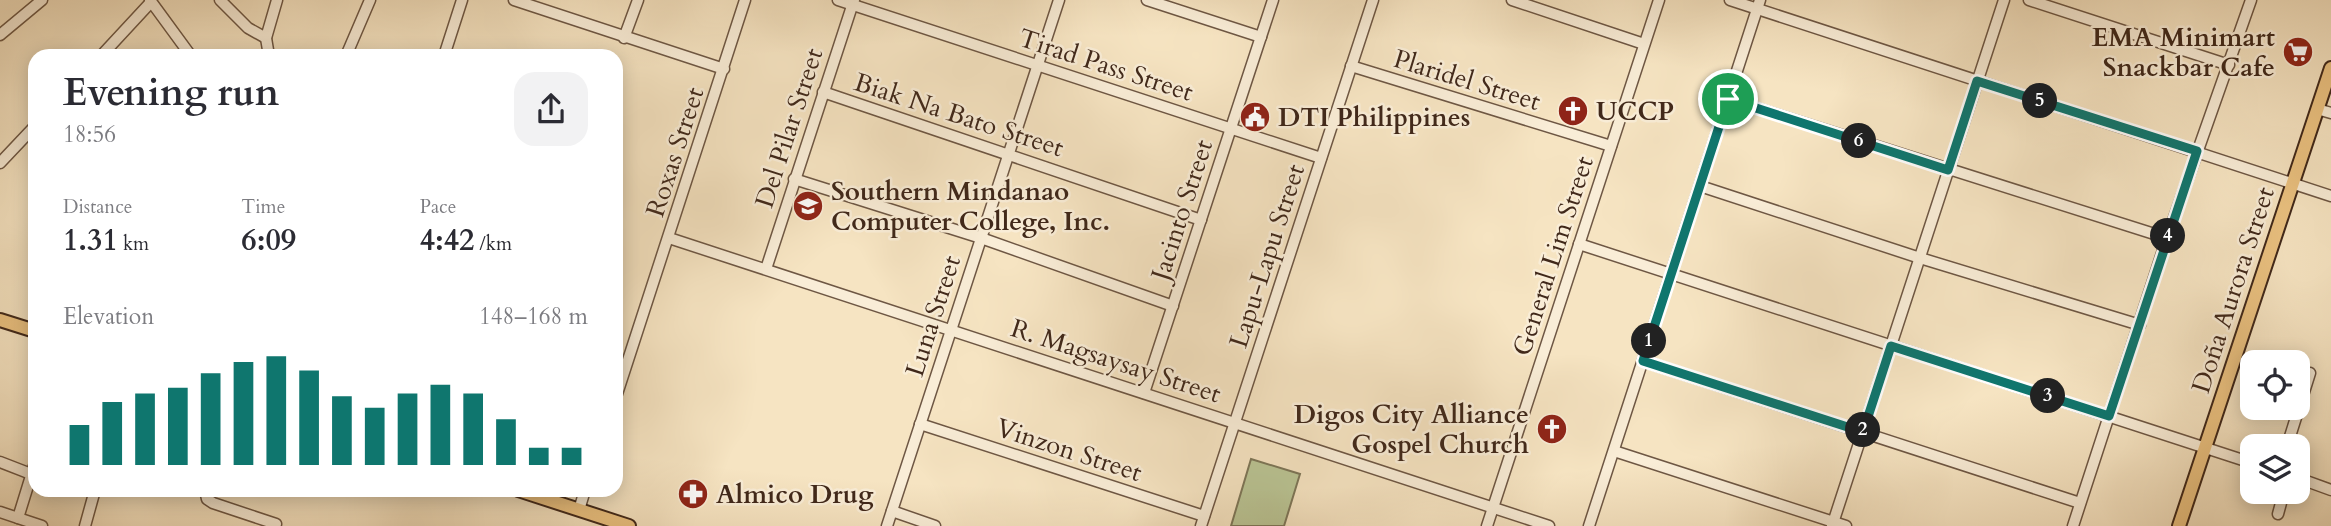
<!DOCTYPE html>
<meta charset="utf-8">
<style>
:root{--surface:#fff;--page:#f2f2f3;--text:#2b2b33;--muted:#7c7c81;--accent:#0f766e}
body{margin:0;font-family:Cardo,serif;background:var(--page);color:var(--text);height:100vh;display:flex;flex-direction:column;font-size:26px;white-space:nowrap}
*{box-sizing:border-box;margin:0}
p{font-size:23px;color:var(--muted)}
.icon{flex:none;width:38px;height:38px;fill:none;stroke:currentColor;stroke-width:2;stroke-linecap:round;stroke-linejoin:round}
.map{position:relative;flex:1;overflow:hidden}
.panel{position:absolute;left:28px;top:49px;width:595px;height:448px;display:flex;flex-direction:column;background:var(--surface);border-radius:21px;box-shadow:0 4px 18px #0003}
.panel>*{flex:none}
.buttons{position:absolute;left:2240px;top:350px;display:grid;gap:14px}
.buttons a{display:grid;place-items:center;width:70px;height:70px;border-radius:14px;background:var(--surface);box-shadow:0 4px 18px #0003;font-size:35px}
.pin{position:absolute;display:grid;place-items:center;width:60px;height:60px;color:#fff;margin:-30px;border:4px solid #fff;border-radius:50%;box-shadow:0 2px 7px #0007}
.km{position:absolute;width:35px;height:35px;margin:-18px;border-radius:50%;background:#222;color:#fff;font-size:19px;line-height:35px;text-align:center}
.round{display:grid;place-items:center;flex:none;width:74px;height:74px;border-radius:21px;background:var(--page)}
.headline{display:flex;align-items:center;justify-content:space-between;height:119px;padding:0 35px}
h1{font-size:38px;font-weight:700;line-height:52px}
.figures{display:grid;grid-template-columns:repeat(3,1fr);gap:10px;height:119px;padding:7px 35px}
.figures div{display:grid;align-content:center}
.figures b{font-size:30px;font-weight:700}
.figures small{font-size:19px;font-weight:400}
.figures p{font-size:19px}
.chart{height:196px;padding:14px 35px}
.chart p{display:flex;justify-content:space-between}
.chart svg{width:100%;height:126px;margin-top:7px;stroke:var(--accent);stroke-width:6}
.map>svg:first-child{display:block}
</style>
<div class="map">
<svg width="2331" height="526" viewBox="0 0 2331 526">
<rect width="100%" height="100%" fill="#f6e4c2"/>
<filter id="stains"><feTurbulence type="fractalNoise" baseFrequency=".00286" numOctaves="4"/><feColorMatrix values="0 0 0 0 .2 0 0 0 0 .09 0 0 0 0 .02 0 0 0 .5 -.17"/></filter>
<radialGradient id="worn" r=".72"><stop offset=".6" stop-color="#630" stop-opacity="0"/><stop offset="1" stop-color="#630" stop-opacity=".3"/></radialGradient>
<path fill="#bac595" stroke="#7d7658" stroke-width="2" d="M1251,459L1300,474L1284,526H1231Z"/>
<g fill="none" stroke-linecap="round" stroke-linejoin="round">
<g stroke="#6e5744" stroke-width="13">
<g id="minor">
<path d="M150,0L191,56"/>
<path d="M220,0L248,28L266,38"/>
<path d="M514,0L724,69"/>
<path d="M838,0L1321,158"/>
<path d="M1147,0L1261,37"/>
<path d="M1512,0L1644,44"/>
<path d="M1730,0L2331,196"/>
<path d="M2029,0L2229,65"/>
<path d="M0,35L42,0"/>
<path d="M624,38L638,0"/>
<path d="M101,56L151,2"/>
<path d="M269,56L266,38L277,0"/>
<path d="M346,56L370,0"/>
<path d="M444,56L462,0"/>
<path d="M1351,66L1611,146"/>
<path d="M823,92L1201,220"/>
<path d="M1728,99L2167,238"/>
<path d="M2317,109L2331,113"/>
<path d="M0,163L35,126"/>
<path d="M794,179L981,238L1173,306"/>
<path d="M1700,186L1920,258L2140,325"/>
<path d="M669,238L1549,526"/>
<path d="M1579,244L2252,463"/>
<path d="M766,269L854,0"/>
<path d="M1643,361L2080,503"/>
<path d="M1144,393L1273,0"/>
<path d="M616,397L745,0"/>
<path d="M920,424L1204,516"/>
<path d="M2287,446L2310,373"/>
<path d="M1614,451L1846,526"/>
<path d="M0,462L31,474"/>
<path d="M2298,478L2331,490"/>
<path d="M205,490L207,499L213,503L276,524"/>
<path d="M579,510L585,490"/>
<path d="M892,511L935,526"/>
<path d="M0,512L42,526"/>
<path d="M2278,514L2284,492"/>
<path d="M18,518L35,463"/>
<path d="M85,526L95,490"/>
<path d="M887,526L1059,0"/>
<path d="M1201,526L1373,0"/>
<path d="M1487,526L1659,0"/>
<path d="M1589,526L1760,0"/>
<path d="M1832,526L2004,0"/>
<path d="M2073,526L2167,238L2251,0"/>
</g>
</g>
<g stroke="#40281a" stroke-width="16">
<g id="major">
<path d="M0,320L35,331"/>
<path d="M518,490L629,526"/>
<path d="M2179,526L2331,68"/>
</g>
</g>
<use href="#minor" stroke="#f9edd7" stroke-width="10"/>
<use href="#major" stroke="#ebc281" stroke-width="12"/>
</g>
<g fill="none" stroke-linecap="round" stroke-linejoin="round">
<g stroke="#fff" stroke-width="14">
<path id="route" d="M1977,81L2197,151L2109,416L1891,346L1863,432L1643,361L1728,99L1948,170Z"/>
</g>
<use href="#route" stroke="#0f766e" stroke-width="9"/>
</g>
<defs>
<g id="supermarket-disc" transform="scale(1.575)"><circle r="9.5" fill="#8f2418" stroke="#f9edd7"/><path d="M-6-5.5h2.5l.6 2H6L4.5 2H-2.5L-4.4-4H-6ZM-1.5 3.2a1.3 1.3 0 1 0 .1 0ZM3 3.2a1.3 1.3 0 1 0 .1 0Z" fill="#fff"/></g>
<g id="church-disc" transform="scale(1.575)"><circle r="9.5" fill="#8f2418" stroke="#f9edd7"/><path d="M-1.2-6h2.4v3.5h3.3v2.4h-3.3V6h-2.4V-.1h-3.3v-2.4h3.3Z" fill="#fff"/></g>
<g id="civic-disc" transform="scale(1.575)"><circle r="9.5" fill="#8f2418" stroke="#f9edd7"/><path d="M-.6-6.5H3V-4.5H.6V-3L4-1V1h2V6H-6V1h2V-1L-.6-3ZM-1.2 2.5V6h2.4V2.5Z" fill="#fff"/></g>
<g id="university-disc" transform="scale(1.575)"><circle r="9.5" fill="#8f2418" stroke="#f9edd7"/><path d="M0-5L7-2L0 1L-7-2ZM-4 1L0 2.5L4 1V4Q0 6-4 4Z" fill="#fff"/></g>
<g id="pharmacy-disc" transform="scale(1.575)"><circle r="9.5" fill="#8f2418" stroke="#f9edd7"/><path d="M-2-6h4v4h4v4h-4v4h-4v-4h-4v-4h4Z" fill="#fff"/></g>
</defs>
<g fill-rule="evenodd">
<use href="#supermarket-disc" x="2298" y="52"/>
<use href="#church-disc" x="1573" y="111"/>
<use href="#civic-disc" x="1255" y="117"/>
<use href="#university-disc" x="808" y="206"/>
<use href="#church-disc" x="1552" y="429"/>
<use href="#pharmacy-disc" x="693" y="494"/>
</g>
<g text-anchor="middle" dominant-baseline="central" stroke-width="5" stroke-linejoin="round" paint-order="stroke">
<g font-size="26" font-weight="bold" fill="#40281a" stroke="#f9edd7" text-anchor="start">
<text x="2275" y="37" text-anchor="end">EMA Minimart<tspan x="2275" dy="30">Snackbar Cafe</tspan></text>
<text x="1596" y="111">UCCP</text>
<text x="1278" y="117">DTI Philippines</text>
<text x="831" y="191">Southern Mindanao<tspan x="831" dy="30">Computer College, Inc.</tspan></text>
<text x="1529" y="414" text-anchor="end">Digos City Alliance<tspan x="1529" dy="30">Gospel Church</tspan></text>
<text x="716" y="494">Almico Drug</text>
</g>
<g font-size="26" fill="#40281a" stroke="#f9edd7">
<text transform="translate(1106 65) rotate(18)">Tirad Pass Street</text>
<text transform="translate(1467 80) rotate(17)">Plaridel Street</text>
<text transform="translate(959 115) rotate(18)">Biak Na Bato Street</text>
<text transform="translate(789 128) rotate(-72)">Del Pilar Street</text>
<text transform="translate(675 152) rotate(-72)">Roxas Street</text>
<text transform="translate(1182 210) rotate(-72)">Jacinto Street</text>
<text transform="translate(1267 256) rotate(-72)">Lapu-Lapu Street</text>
<text transform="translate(1553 256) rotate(-72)">General Lim Street</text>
<text transform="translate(2233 290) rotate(-72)">Doña Aurora Street</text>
<text transform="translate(933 316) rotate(-72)">Luna Street</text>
<text transform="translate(1116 361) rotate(18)">R. Magsaysay Street</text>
<text transform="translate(1069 450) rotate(18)">Vinzon Street</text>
</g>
</g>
<rect width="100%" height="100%" filter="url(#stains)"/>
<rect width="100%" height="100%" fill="url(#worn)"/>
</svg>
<div class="buttons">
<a><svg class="icon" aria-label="locate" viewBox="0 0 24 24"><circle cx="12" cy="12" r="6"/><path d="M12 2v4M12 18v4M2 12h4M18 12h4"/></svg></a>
<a><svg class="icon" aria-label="layers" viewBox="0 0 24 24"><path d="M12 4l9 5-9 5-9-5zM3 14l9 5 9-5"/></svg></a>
</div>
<div class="pin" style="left:1728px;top:99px;background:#1e9e55"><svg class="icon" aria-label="arrive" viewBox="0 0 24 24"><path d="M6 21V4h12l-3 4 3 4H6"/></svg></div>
<b class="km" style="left:1649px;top:341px">1</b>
<b class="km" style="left:1863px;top:430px">2</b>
<b class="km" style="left:2048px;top:396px">3</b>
<b class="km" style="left:2168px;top:236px">4</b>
<b class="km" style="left:2040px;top:101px">5</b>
<b class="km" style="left:1859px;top:141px">6</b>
<section class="panel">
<div class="headline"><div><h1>Evening run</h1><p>18:56</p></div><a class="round"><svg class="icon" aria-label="share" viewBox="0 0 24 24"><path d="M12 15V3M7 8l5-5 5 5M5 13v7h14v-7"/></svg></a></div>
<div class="figures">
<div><p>Distance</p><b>1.31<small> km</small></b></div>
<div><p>Time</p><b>6:09</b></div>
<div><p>Pace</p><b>4:42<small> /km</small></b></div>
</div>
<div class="chart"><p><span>Elevation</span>148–168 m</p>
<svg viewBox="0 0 160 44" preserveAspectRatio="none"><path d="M5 44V30M15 44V22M25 44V19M35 44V17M45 44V12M55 44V8M65 44V6M75 44V11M85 44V20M95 44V24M105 44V19M115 44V16M125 44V19M135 44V28M145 44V38M155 44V38"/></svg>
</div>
</section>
</div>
